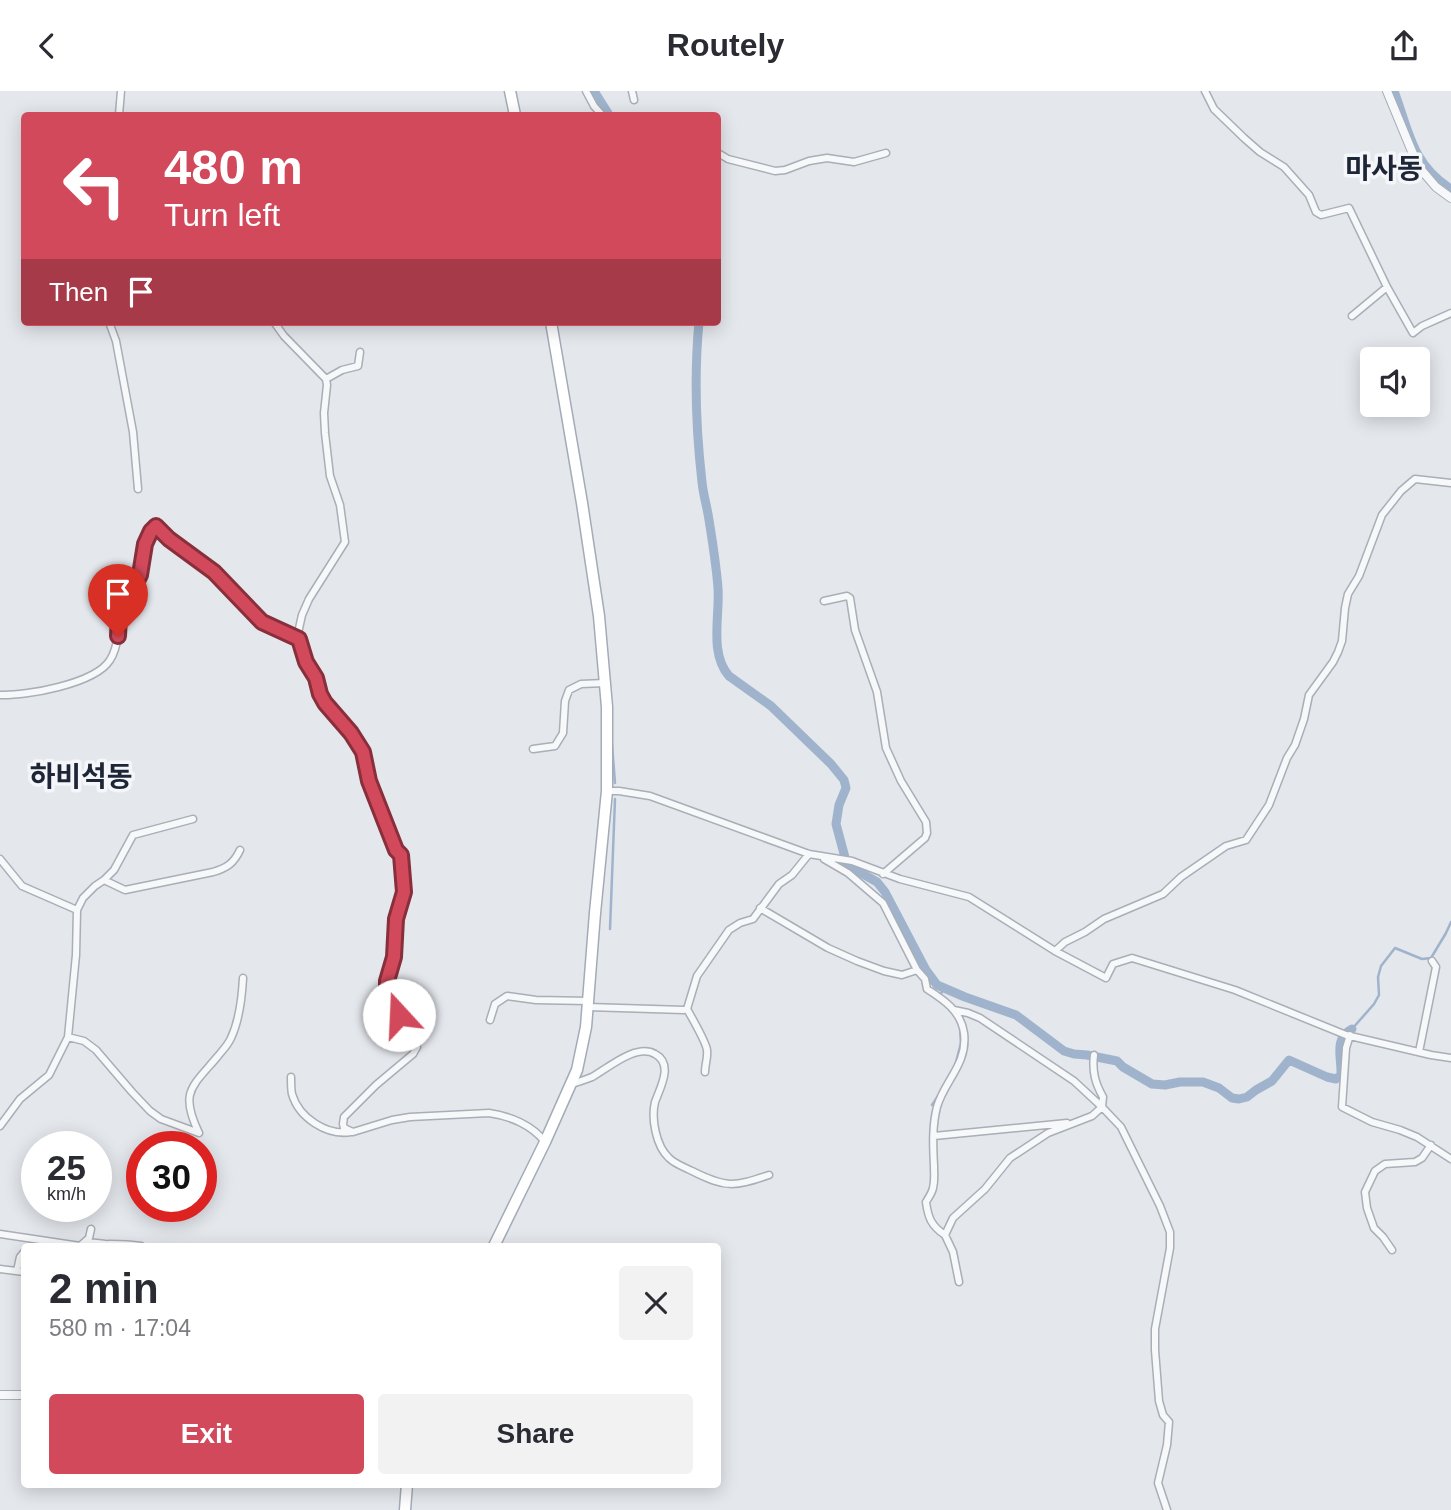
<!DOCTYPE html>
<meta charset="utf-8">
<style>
:root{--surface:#fff;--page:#f2f2f3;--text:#2b2b33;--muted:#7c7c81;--accent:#d1495b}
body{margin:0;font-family:Arial,"Noto Sans KR",sans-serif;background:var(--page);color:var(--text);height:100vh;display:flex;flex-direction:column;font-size:26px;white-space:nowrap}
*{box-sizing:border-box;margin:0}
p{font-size:23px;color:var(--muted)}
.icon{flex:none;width:38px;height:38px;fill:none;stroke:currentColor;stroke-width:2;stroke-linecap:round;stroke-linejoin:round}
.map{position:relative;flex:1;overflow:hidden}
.side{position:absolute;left:21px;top:1152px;width:700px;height:245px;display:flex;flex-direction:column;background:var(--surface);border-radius:7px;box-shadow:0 4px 18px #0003}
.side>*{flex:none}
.hud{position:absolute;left:21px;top:21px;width:700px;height:214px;border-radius:7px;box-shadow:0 4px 18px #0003;background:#d1495b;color:#fff;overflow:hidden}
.buttons{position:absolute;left:1360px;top:256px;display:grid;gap:14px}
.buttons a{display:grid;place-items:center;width:70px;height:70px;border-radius:7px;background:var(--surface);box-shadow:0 4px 18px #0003;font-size:35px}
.speed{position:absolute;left:21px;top:1040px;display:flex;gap:14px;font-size:35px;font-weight:700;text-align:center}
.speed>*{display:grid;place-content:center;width:91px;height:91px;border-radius:50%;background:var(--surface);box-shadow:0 4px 18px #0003;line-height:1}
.speed small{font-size:18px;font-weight:400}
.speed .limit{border:10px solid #d22;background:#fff;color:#111}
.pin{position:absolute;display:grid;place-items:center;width:60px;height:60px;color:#fff;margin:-72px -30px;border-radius:50% 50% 50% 0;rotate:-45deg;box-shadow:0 0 7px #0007}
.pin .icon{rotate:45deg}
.me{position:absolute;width:77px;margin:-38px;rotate:340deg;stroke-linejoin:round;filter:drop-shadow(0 0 5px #0008)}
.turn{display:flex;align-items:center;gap:24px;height:147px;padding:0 28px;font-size:32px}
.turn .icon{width:91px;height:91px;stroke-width:2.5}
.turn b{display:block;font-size:49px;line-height:60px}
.then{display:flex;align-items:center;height:66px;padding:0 28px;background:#0003;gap:14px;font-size:26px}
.round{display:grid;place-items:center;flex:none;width:74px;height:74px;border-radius:7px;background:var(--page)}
.summary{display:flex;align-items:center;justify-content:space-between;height:119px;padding:0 28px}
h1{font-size:42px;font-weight:700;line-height:52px}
.button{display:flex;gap:14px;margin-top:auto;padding:14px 28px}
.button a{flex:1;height:80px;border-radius:7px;background:var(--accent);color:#fff;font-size:28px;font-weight:700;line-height:80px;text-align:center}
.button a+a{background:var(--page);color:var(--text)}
header{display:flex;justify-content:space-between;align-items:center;height:91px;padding:0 28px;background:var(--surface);font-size:32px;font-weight:700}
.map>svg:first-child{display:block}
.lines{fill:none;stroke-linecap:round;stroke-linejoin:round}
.stream{stroke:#9fb4cc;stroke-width:2.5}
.canal{stroke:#9fb4cc;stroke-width:9}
.minor-casing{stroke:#a9aeb7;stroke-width:9}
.tertiary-casing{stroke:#a9aeb7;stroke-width:10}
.primary-casing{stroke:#a3abb8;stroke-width:13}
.minor{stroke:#f7f8fa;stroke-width:6}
.tertiary{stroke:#f7f8fa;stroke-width:8}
.primary{stroke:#fff;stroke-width:10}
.route-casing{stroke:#882f3b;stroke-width:18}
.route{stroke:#d1495b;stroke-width:12}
.labels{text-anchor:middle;stroke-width:7;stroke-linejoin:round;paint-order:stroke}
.quarter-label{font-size:28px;font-weight:bold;fill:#1d2536;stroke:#f4f6f9}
</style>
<header><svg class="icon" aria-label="back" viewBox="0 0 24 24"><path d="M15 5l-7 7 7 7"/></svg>Routely<svg class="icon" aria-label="share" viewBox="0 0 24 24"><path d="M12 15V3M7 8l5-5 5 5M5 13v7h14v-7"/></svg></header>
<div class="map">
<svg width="1451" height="1419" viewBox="0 0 1451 1419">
<rect width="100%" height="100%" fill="#e4e7ec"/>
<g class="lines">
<path class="stream" d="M 612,654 L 615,692
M 610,838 L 615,708
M 940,906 L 943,897
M 1352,938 L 1374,913 L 1379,904 L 1378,886 L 1381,875 L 1395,857 L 1422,868 L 1431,867 L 1446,842 L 1451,831
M 955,975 L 961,952 L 960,937
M 932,1014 L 938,1005"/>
<path class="canal" d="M 594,0 L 609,24
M 1394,0 C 1409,40 1412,74 1451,98
M 699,231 C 694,284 696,339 702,391 C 703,402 706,412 708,423 C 712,447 716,472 718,497 C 720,525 709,562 729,585 L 771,615 L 831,673 L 844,689 L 846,697 L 839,714 L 836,733 L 847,774 L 877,791 L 885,801 L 926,879 L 937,894 L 965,906 L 1016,924 L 1064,960 L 1074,963 L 1087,964 L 1117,970 L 1123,976 L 1152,993 L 1165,994 L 1180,991 L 1203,991 L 1219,997 L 1232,1007 L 1239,1008 L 1247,1006 L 1256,999 L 1272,990 L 1289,969 L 1327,986 L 1336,988 L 1341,984 C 1342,967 1333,948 1352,938"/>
<g class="minor-casing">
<path id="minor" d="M 586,0 L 594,15 L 602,24
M 632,0 L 634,9
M 1205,0 L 1214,18 L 1244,47 L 1260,61 L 1284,76 L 1309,104 L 1316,121 L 1321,124 L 1349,117 L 1387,196 L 1413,242 L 1422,235 L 1451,222
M 119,24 L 121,0
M 718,62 L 728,68 L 775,80 L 785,79 L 809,70 L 827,67 L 854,71 L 886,62
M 1352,225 L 1387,196
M 109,231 L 116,250 L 133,341 L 138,398
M 274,231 L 284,245 L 326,288 L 327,294 L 324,322 L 325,342 L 330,385 L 340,414 L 345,451 L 309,508 L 302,524 L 298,542 L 299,548 L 306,571 L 316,587 L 320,603 L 325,612 L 351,642 L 363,661 L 369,690 L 396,759 C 405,767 406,789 404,801 C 403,811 397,821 395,832 C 394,843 397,854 394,865 C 392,876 385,885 387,897 C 389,911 409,943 417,956 L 413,963 L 376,994 L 344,1026 L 343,1033 L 344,1037 L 353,1041 L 392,1029 L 410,1026 L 489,1022 C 510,1025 532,1034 545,1051
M 326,288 L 342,279 L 358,275 L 360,261
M 824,510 L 847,505 L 850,507 L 855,539 L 877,601 L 886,657 L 901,690 L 926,731 L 927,742 L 925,747 L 883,783
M 0,604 C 26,605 95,593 110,569 C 114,563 117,551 118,544 C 119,537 117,530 120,523 C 124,509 134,498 140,485 C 146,468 141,448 156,435 L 169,448 L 214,481 L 262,531 L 299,548
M 533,658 L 555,655 L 563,642 L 565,610 L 569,599 L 581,593 L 605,592
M 607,700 L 619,700 L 650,705 L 809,763 L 852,770 L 900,788 L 969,806 L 1055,860 L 1106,887 L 1113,873 L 1132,867 L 1235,899 L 1346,944 L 1431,964 L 1451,967
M 0,768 L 22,795 L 77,819
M 824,768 L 848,782 L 883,812 L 917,879 L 925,888 L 927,898 C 944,909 961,920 964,942 C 968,973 944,990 937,1016 C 932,1035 933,1056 934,1075 C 934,1083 935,1089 933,1097 C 932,1102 929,1106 926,1111 C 928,1126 931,1135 945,1144
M 104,789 L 125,799 L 213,781 C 227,777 234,772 240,759
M 760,817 L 828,857 L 857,870 L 884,880 L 902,884 L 917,879
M 1055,860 L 1065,851 L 1085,841 L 1104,828 L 1163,803 L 1181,786 L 1226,755 L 1246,749 L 1269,714 L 1287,667 L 1295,654 L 1304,628 L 1309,604 L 1333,571 L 1338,561 L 1342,550 L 1345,517 L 1348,503 L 1359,485 L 1382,424 L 1401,400 L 1415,388 L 1451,392
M 588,916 L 684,919 L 687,918
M 954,919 L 968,922 L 980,927 L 1074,990 L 1102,1016 L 1121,1036 L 1160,1115 L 1170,1141 L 1170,1157 L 1155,1238 L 1155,1259 L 1159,1310 L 1163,1324 L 1169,1331 L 1167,1354 L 1158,1392 L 1167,1419
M 490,929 L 495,913 L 507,905 L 536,909 L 588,910
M 1350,944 L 1346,957 L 1342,1016 L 1372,1031 L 1400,1039 L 1417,1046 L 1451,1068
M 68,946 L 84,950 L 96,959 L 132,1001 L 150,1020 L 161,1028 L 199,1042
M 1419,961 L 1436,876 L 1432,870
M 705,981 C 705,973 708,967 707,959 C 706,951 692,927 687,918 L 697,885 L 729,839 L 740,832 L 753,828 L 779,793 L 792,784 L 809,763
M 291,986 C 291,992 291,998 292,1003 C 299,1027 327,1045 351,1041
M 571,993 C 578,991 585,989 592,986 C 607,978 636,952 655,963 C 674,973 660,997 655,1011 C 651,1028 656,1055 669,1067 C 675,1073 684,1076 692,1080 C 726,1097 733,1096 769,1084
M 0,1035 L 20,1008 L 49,984 L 68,946 L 76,864 L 77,819 L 83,807 L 95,795 L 104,789 L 114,779 L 133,744 L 193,728
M 199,1042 C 179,1001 192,996 218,965 C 222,960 228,954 231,947 C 239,930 242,906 243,887
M 934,1045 L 1067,1032
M 0,1143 L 80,1155 L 89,1147 L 91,1138
M 85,1152 C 94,1150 101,1154 110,1153 C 123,1153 129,1153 141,1155
M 1392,1159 L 1383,1146 L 1374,1137 L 1367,1117 L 1365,1101 L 1375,1080 L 1385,1073 L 1415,1071 L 1422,1067 L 1431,1054
M 0,1178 L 24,1181
M 17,1180 L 20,1166 L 24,1161
M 959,1191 L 953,1161 L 945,1144 L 953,1127 L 985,1098 L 1010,1067 L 1048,1042 L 1092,1025 L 1102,1016 L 1103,1006 C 1095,992 1092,980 1094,964"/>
</g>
<g class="tertiary-casing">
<path id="tertiary" d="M 1387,0 L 1418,75 L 1436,96 L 1451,107
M 0,1304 L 24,1304"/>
</g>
<g class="primary-casing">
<path id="primary" d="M 510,0 L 515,24
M 494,1155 L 545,1051 L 577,979 L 586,936 L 595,822 L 607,700 L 607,616 L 599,525 L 582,412 L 551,231
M 405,1419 L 407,1393"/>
</g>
<use href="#minor" class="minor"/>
<use href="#tertiary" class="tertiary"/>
<use href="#primary" class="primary"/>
</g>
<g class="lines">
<g class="route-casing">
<path id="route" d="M 118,545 L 119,525 L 140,484 L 145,453 L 151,440 L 156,435 L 169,448 L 214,481 L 262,531 L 299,548 L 306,571 L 316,587 L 320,603 L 325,612 L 351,642 L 363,661 L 369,690 L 396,759 L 401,764 L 404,801 L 396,828 L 394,866 L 387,890 L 387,898 L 399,924"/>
</g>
<use href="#route" class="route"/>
</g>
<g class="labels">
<g class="quarter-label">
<text x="1384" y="87">마사동</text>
<text x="81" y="695">하비석동</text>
</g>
</g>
</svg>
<div class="buttons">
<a><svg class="icon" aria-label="sound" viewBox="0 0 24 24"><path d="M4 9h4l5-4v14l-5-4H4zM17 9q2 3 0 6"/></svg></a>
</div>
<div class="speed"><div>25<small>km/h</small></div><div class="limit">30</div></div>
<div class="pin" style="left:118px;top:545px;background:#d93025"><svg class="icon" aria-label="arrive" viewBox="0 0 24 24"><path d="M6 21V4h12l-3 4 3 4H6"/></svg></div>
<svg class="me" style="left:399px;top:924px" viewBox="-20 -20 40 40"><circle r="19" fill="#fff"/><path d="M0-13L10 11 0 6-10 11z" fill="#d1495b"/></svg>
<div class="hud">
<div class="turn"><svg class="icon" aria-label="left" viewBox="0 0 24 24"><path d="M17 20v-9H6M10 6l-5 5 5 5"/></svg><div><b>480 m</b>Turn left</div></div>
<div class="then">Then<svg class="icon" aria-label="arrive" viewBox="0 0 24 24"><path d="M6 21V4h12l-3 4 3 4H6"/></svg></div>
</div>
<section class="side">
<div class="summary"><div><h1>2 min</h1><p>580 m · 17:04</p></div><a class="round"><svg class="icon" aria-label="close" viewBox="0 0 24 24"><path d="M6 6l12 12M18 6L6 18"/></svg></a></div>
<div class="button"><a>Exit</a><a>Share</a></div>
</section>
</div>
